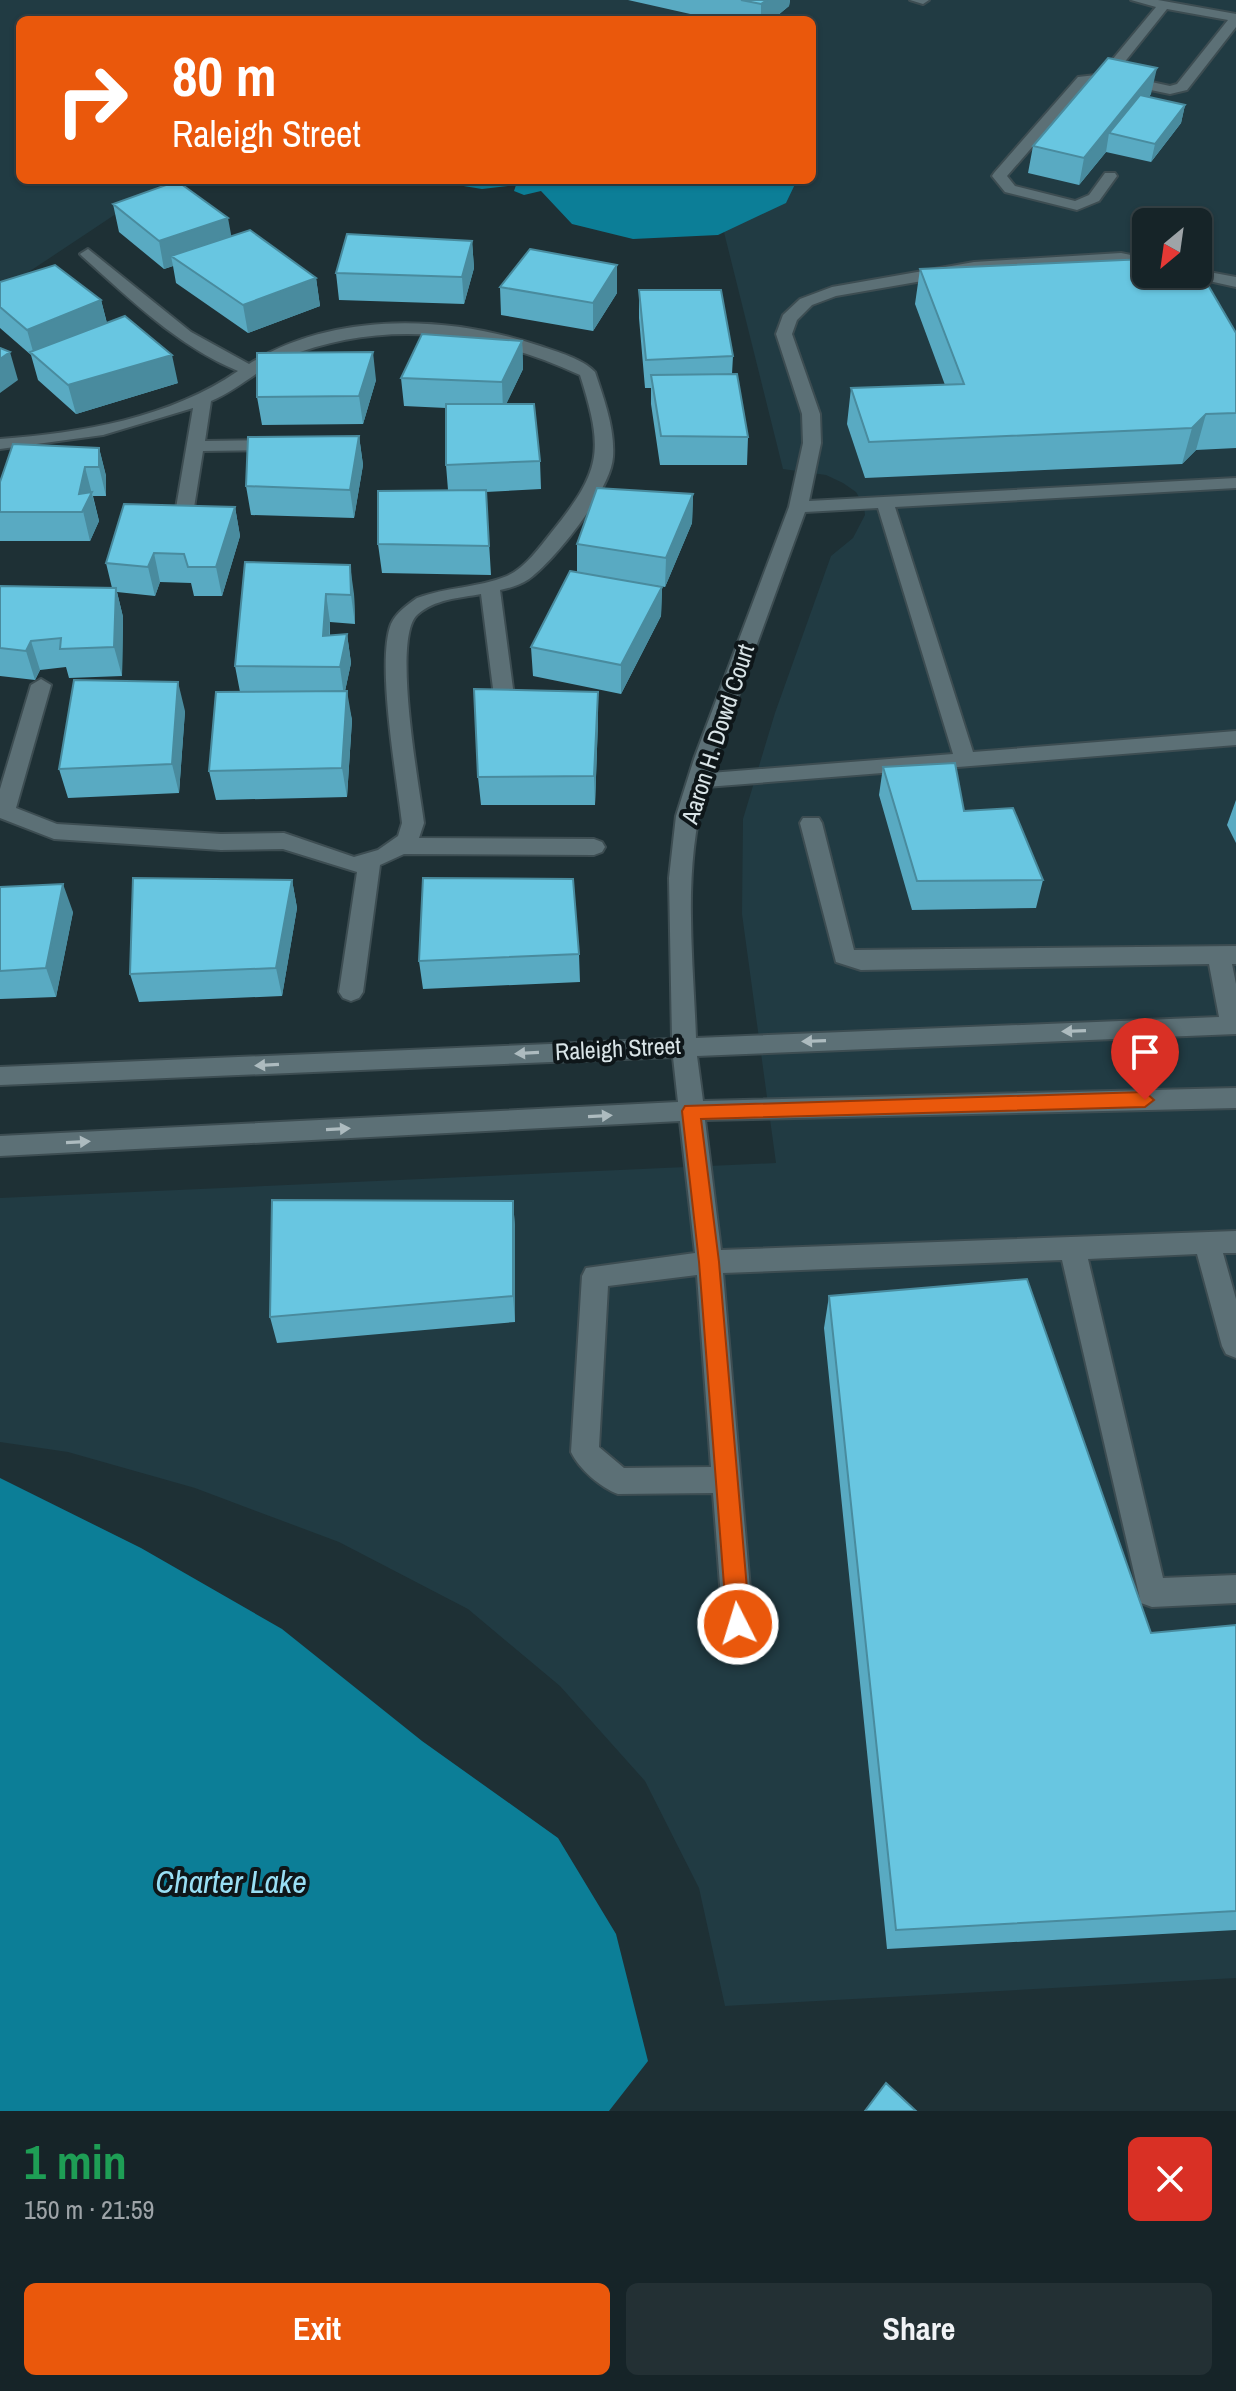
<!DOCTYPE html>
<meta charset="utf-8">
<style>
:root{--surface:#162428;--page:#233034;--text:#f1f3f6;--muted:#9ea4a8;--line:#354145;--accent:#ea580c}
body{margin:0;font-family:"Archivo Narrow",sans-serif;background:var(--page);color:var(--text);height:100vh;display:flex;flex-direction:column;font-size:30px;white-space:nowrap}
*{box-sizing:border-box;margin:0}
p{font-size:26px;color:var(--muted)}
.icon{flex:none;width:44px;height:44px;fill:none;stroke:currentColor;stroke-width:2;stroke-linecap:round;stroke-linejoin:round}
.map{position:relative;height:2111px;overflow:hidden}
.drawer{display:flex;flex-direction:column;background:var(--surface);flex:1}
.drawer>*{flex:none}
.banner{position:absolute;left:16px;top:16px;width:800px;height:168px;border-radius:12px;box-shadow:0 2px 6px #0004,0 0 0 2px var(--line);background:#ea580c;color:#fff;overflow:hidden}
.needle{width:52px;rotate:209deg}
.tools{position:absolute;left:1132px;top:208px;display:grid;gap:16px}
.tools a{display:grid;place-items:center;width:80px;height:80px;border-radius:12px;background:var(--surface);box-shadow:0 2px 6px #0004,0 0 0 2px var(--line);font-size:40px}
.pin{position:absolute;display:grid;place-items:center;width:68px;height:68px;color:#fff;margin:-82px -34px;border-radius:50% 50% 50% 0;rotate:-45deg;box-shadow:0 0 8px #0007}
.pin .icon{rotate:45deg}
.me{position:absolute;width:88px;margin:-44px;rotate:355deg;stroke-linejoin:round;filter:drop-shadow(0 0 6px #0008)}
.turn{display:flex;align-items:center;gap:28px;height:168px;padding:0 24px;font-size:36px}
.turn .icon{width:104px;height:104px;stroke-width:2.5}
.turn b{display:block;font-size:56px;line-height:68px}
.round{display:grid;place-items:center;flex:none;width:84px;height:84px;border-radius:12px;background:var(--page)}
.overview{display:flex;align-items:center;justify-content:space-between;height:136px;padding:0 24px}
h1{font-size:48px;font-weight:700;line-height:60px;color:#1e9e55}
.cta{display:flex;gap:16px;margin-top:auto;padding:16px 24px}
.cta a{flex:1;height:92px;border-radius:12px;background:var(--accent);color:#fff;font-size:32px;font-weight:700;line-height:92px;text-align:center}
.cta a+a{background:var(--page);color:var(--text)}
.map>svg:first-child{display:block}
.built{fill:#213b43;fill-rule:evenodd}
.water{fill:#0c7e97}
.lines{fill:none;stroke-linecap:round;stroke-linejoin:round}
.minor-casing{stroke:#3d4d52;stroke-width:4}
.minor{fill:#5c7076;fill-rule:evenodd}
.wall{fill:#59aac2}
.shaded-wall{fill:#498b9e}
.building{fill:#68c6e1;stroke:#498b9e;stroke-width:2}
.oneway{fill:#adbbbf}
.route{fill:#ea580c;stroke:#983908;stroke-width:2}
.labels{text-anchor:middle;stroke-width:8;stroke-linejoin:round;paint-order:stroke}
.street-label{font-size:24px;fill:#d9e4e7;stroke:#0e1619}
.near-water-label{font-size:32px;font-style:italic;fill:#99dff4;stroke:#0e1619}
</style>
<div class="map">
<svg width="1236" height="2111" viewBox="0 0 1236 2111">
<rect width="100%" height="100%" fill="#1e3035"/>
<path class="built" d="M 0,0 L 1236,0 L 1236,1978 L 725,2006 L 699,1888 L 645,1781 L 560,1686 L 468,1609 L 339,1542 L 195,1488 L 68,1452 L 0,1442 L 0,1198 L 776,1163 L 742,914 L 743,819 L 775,713 L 831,556 L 853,538 L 865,515 L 864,506 L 856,492 L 843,483 L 826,475 L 783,469 L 711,180 L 812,180 L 812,20 L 20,20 L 20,180 L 167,180 L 0,291 ZM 1146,222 L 1198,222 L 1198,274 L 1146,274 Z"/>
<path class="water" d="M 345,180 L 797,180 L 786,203 L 718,235 L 633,239 L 572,224 L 541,191 L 524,195 L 514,191 L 516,185 L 482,189 L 439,182 Z
M 0,1478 L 141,1548 L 282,1629 L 422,1741 L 558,1838 L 616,1934 L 648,2061 L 609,2111 L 0,2111 Z"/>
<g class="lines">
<g class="minor-casing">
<path id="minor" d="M 910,0 L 929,0 L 923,4 Z
M 1131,0 L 1158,0 L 1236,14 L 1236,27 L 1187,90 L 1170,94 L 1112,82 L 1087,84 L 1007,176 L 1015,186 L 1075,201 L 1089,195 L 1105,173 L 1115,173 L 1117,176 L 1099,201 L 1077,210 L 1005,192 L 992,176 L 994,173 L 1078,77 L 1105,74 L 1107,66 L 1156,7 ZM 1167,9 L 1228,20 L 1177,84 L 1170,86 L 1119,75 L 1119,69 Z
M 88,249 L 191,332 L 249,364 C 334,311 448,315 540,346 C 558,352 583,359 595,372 C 604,399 615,429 613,457 C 611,490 555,560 529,579 C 520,585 510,588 500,590 L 515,704 L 512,709 L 505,711 L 495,704 L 481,594 C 460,598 434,599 417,615 C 392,639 419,785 424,823 L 419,838 L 594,839 L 602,842 L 605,847 L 602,852 L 594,855 L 404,854 L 380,865 L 363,992 L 359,998 L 351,1001 L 343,998 L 339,992 L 357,872 L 283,849 L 221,850 L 54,839 L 0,818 L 0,789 L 31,685 L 41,679 L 51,685 L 16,808 L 57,824 L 221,834 L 284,833 L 354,857 L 378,850 L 398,836 L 402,823 C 397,778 376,663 391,624 C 396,613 407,605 417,598 C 446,587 478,588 507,576 C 525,568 539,548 551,533 C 602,470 604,451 580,375 C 485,331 383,318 284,358 C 258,369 238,390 211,401 L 205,441 L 281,440 L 290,445 L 281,450 L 203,451 L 193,514 L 184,519 L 178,518 L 175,514 L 193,408 L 103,435 L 0,449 L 0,439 C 81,433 170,418 238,371 C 178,346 131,300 83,257 L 80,254 Z
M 1121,253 L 1146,258 L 1146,268 L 1121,263 L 974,272 L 836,296 L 812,305 L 797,320 L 792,334 L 820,414 L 821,443 L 809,501 L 1236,478 L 1236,488 L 895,507 L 973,752 L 1236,731 L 1236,745 L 706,787 C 682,868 693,955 696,1038 L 1219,1017 L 1209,964 L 861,970 L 836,962 L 800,823 L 803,818 L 819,818 L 822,823 L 854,950 L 1236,946 L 1236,964 L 1232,964 L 1236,984 L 1236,1034 L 697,1056 L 703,1101 L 1236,1088 L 1236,1108 L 705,1120 L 721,1250 L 1236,1231 L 1236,1253 L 1223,1253 L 1236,1299 L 1236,1358 L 1226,1354 L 1222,1346 L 1197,1254 L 1088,1259 L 1163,1578 L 1236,1575 L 1236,1603 L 1152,1607 L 1141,1603 L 1062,1260 L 723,1273 L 753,1624 L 749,1634 L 738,1639 L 727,1634 L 723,1624 L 713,1493 L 618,1494 C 601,1488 579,1469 571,1452 L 582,1276 L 586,1268 L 695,1253 L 680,1121 L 0,1156 L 0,1136 L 678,1102 L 673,1057 L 0,1085 L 0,1067 L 672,1039 L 669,878 L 676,816 L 694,759 L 789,507 L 803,443 L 802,414 L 776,334 L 783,315 L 800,299 L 832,287 L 974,262 ZM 878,508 L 953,754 L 710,773 L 805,512 ZM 697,1275 L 711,1467 L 624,1468 L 599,1447 L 608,1286 Z
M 1198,270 L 1236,277 L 1236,287 L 1191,277 L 1189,274 L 1198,274 Z"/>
</g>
<use href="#minor" class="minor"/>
</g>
<path class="wall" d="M 628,0 L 790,0 L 789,6 L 772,20 L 717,20 Z
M 1151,94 L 1149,97 L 1185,105 L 1181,123 L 1151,162 L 1106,152 L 1079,185 L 1028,173 L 1033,146 Z
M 113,204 L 231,236 L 316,278 L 320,306 L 248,333 L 176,283 L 173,266 L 164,269 L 119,232 Z
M 472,241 L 474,268 L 464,304 L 339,300 L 336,273 Z
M 920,269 L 1236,333 L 1236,448 L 1196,450 L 1182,464 L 865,478 L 847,424 L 851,388 L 945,385 L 915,304 Z
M 0,282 L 101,300 L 107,323 L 178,383 L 76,414 L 38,380 L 31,355 L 0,328 Z
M 500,287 L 617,293 L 593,331 L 501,315 Z
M 639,290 L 733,356 L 732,374 L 748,437 L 747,465 L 660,465 L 651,404 L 651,388 L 645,388 L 639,318 Z
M 522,341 L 523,369 L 506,404 L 540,461 L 541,489 L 486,492 L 491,575 L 382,573 L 378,544 L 448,490 L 446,465 L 446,408 L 404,406 L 401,378 Z
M 376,380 L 363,424 L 262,425 L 257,397 Z
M 359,436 L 363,465 L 354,518 L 251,515 L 246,486 Z
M 99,448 L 106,476 L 106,496 L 93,496 L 99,521 L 90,541 L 0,541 L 0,482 Z
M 693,494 L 692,523 L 665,587 L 627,581 L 662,587 L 661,616 L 621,694 L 533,676 L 531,647 L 577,572 L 577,544 Z
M 235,507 L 240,536 L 222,596 L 194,596 L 191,583 L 160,582 L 155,596 L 117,592 L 123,617 L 122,676 L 69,678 L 66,667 L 40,670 L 35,680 L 0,676 L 0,586 L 112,588 L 106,563 Z
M 245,562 L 354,594 L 355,624 L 330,622 L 330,636 L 347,634 L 351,663 L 345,691 L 352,720 L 347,797 L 216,800 L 209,771 L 240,692 L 235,666 Z
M 185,711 L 179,793 L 68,798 L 59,769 Z
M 598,721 L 595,805 L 481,805 L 478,777 Z
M 883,767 L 964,811 L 1043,880 L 1036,908 L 912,910 L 879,795 Z
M 1236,800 L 1236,843 L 1227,825 Z
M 292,880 L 297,908 L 282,996 L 139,1002 L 130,974 Z
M 0,887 L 73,912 L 56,997 L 0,999 Z
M 579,954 L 580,982 L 423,989 L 419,961 Z
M 513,1201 L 515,1228 L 515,1322 L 277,1343 L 270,1317 Z
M 829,1296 L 1151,1633 L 1236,1625 L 1236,1930 L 887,1949 L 824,1328 Z"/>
<path class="shaded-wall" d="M 767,0 L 790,0 L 789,6 L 772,20 L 761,20 L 761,4 Z
M 1157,68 L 1151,94 L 1119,135 L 1109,133 L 1106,152 L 1079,185 L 1084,158 Z
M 1185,105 L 1181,123 L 1151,162 L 1155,144 Z
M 228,218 L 233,245 L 171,256 L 173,266 L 164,269 L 159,241 Z
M 472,241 L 474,268 L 464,304 L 462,277 Z
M 617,265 L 617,293 L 593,331 L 593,303 Z
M 316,278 L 320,306 L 248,333 L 243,305 Z
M 101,300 L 108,328 L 34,355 L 27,330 Z
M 522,341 L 523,369 L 503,411 L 502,382 Z
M 10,352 L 18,380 L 0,393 L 0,359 Z
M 373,352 L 376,380 L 363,424 L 359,396 Z
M 172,355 L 178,383 L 76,414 L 68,385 Z
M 1206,414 L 1196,450 L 1182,464 L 1192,428 Z
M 359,436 L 363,465 L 354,518 L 350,490 Z
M 99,448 L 106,476 L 106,496 L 99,467 Z
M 85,467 L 99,521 L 90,541 L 79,494 Z
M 693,494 L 692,523 L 665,587 L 666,558 Z
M 235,507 L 240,536 L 222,596 L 216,567 Z
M 154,553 L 160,582 L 155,596 L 148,567 Z
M 350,565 L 354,594 L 355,624 L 351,595 Z
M 662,587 L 661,616 L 621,694 L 621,665 Z
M 116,588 L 123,617 L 122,676 L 114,647 Z
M 326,594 L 330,622 L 328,665 L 323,636 Z
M 347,634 L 351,663 L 344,696 L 340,667 Z
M 31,641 L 40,670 L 35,680 L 26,651 Z
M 178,682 L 185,711 L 179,793 L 172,764 Z
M 347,691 L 352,720 L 347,797 L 342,768 Z
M 598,692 L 598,721 L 595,805 L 594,776 Z
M 292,880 L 297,908 L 282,996 L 276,968 Z
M 63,884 L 73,912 L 56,997 L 46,968 Z
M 513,1201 L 515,1228 L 515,1322 L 513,1296 Z"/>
<path class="building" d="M 741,0 L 767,0 L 761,4 Z
M 1108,58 L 1157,68 L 1084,158 L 1033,146 Z
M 1140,95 L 1185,105 L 1155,144 L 1109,133 Z
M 177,181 L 228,218 L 159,241 L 113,204 Z
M 250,230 L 316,278 L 243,305 L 171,256 Z
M 347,234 L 472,241 L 462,277 L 336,273 Z
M 530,249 L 617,265 L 593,303 L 500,287 Z
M 1146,259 L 1146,274 L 1198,274 L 1198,268 L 1236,333 L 1236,413 L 1206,414 L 1192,428 L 869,442 L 851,388 L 964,384 L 920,269 Z
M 55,265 L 101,300 L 27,330 L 0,307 L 0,282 Z
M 639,290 L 721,290 L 733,356 L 646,360 Z
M 125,316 L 172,355 L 68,385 L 30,352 Z
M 422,334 L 522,341 L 502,382 L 401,378 Z
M 0,348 L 10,352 L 0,359 Z
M 373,352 L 359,396 L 257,397 L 257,353 Z
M 737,374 L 748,437 L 661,436 L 651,375 Z
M 446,404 L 534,404 L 540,461 L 446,465 Z
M 359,436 L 350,490 L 246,486 L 248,437 Z
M 13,444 L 99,448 L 99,467 L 85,467 L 79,494 L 92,492 L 82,512 L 0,512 L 0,482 Z
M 597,488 L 693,494 L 666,558 L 577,544 Z
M 486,490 L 489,546 L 378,544 L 378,491 Z
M 124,504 L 235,507 L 216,567 L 188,567 L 184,554 L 154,553 L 148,567 L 106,563 Z
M 245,562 L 350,565 L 351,595 L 326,594 L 323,636 L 347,634 L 340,667 L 235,666 Z
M 570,571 L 662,587 L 621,665 L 531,647 Z
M 0,586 L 116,588 L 114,647 L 60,649 L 61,638 L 31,641 L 26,651 L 0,648 Z
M 74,680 L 178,682 L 172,764 L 59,769 Z
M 474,689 L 598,692 L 594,776 L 478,777 Z
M 347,691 L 342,768 L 209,771 L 216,692 Z
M 955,763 L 964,811 L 1013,808 L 1043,880 L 917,881 L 883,767 Z
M 133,878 L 292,880 L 276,968 L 130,974 Z
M 423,878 L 573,879 L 579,954 L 419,961 Z
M 63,884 L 46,968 L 0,971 L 0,887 Z
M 272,1200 L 513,1201 L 513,1296 L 270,1317 Z
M 1027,1279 L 1151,1633 L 1236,1625 L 1236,1911 L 896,1930 L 829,1296 Z
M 886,2083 L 916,2111 L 865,2111 Z"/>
<defs><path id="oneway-solid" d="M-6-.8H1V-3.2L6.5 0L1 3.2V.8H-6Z" transform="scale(2)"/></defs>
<g class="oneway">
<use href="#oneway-solid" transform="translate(1074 1031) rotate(178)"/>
<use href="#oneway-solid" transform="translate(814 1041) rotate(178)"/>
<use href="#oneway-solid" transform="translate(527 1053) rotate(177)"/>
<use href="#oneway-solid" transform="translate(267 1065) rotate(177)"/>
<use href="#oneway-solid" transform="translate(600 1116) rotate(-3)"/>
<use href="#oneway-solid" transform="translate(338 1129) rotate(-3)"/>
<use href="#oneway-solid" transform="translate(78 1142) rotate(-3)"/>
</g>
<path class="route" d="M 1145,1092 L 1154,1100 L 1145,1107 L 701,1119 L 719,1262 L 750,1624 L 746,1632 L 738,1635 L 730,1632 L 727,1624 L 699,1262 L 682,1111 L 685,1106 Z"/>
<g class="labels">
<g class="street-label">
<text transform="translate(718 734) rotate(-72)" y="8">Aaron H. Dowd Court</text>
<text transform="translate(618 1049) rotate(-3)" y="8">Raleigh Street</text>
</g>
<g class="near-water-label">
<text x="231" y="1893">Charter Lake</text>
</g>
</g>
</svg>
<div class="tools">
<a><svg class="needle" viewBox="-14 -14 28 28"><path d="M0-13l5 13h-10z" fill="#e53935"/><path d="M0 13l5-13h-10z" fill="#9ea4a8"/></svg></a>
</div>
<div class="pin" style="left:1145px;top:1100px;background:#d93025"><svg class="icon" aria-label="arrive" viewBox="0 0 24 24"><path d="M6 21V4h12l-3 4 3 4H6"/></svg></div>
<svg class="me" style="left:738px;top:1624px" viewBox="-20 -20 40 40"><circle r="17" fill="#ea580c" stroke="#fff" stroke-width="3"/><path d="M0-11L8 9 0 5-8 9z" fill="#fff"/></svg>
<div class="banner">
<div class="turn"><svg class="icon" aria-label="right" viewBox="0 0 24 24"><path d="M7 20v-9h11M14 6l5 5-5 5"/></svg><div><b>80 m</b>Raleigh Street</div></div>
</div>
</div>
<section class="drawer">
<div class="overview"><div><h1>1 min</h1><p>150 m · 21:59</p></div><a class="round" style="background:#d93025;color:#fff"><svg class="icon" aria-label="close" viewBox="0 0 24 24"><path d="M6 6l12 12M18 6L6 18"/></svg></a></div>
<div class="cta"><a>Exit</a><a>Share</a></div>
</section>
